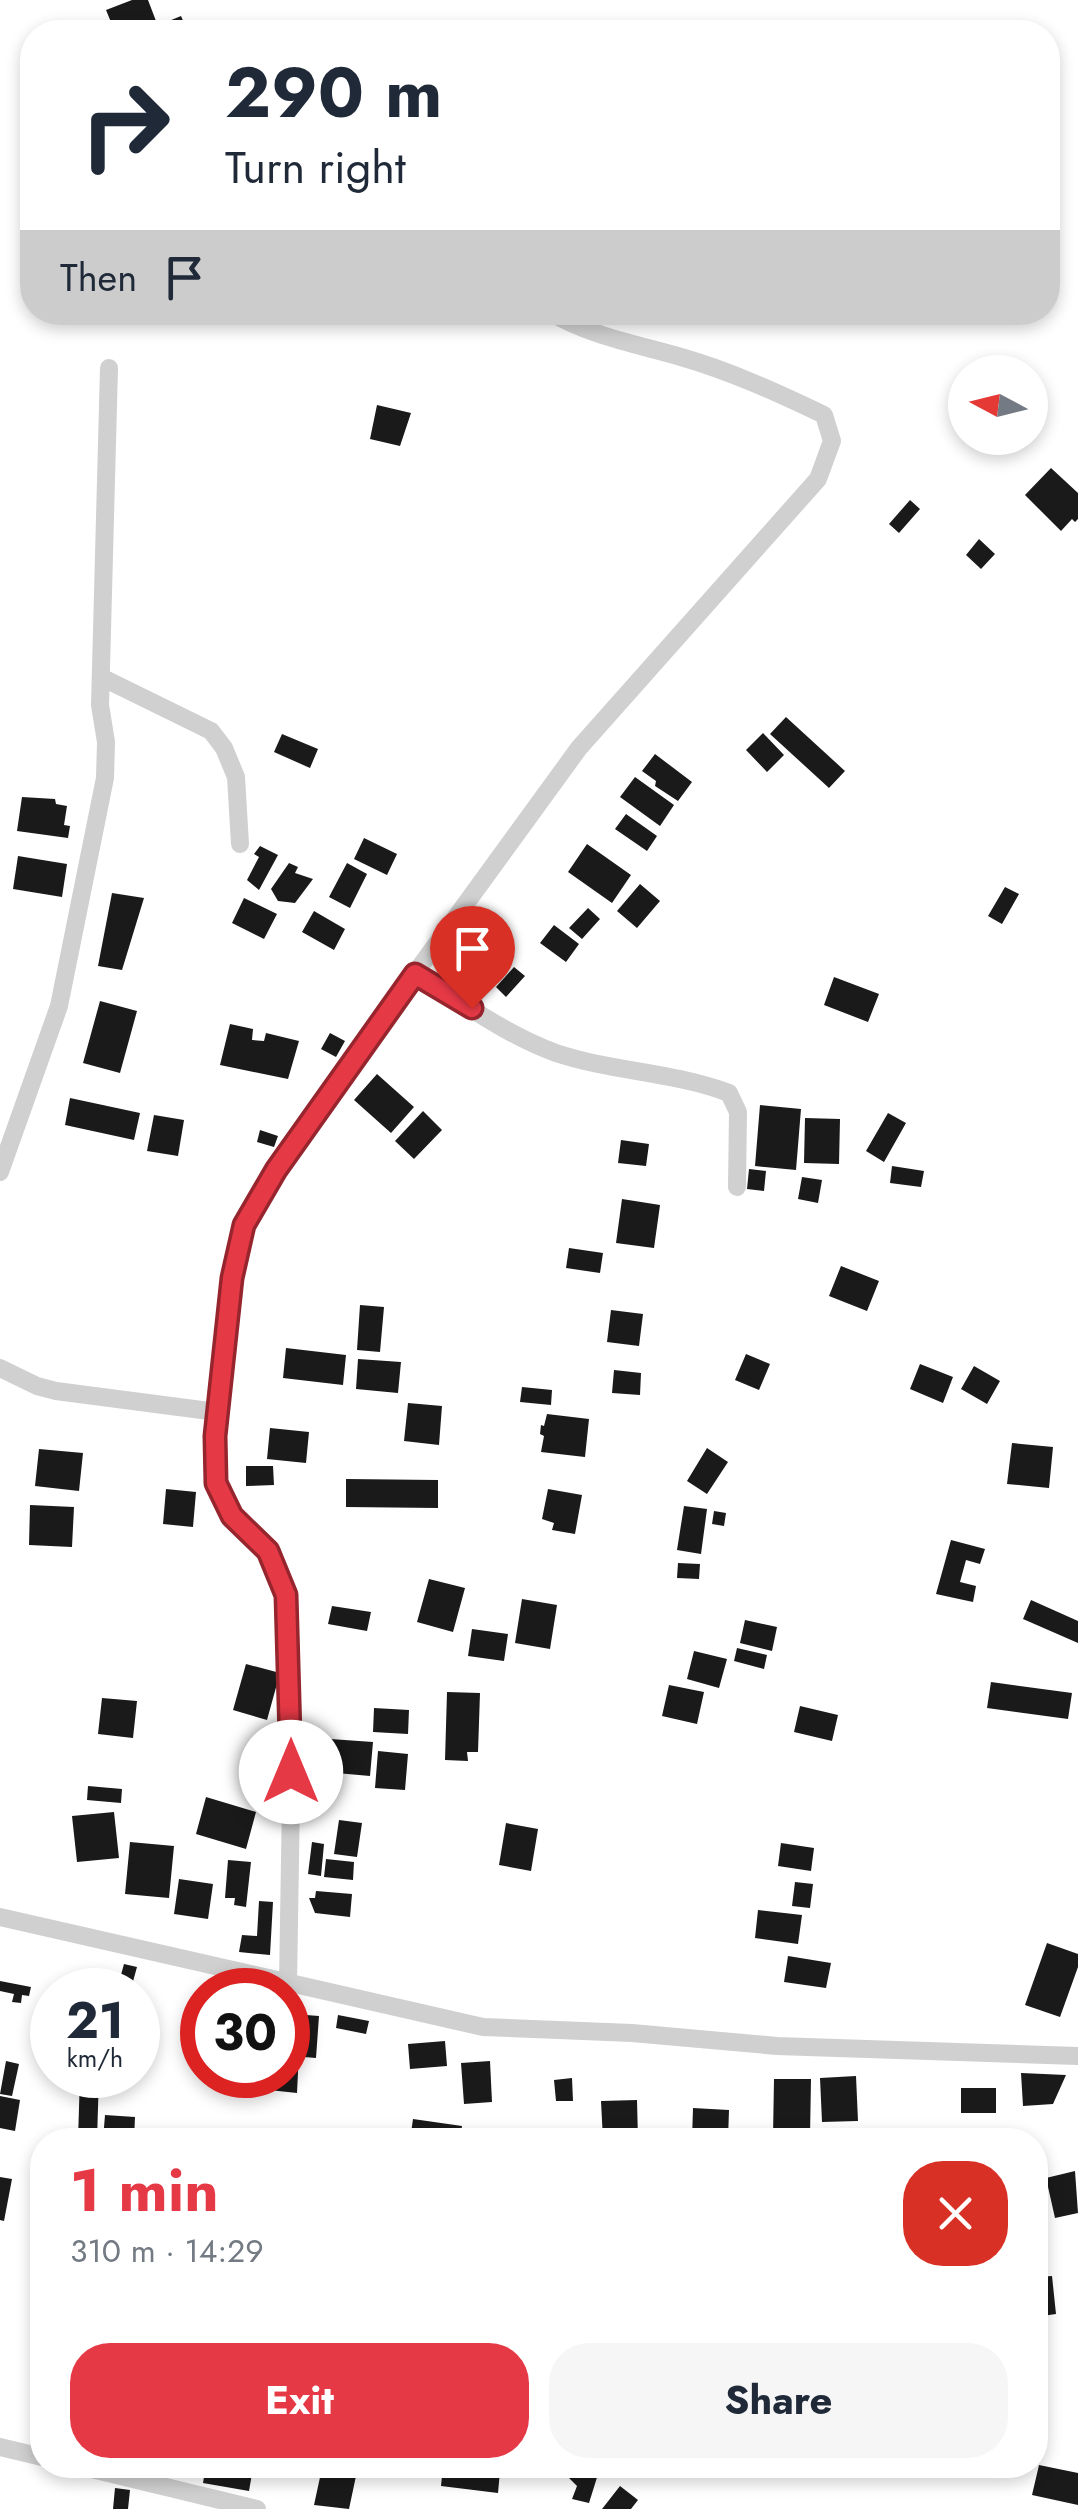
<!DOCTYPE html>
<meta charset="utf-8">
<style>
:root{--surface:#fff;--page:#f6f6f7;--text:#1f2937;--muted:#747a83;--accent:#e63946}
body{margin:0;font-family:Jost,sans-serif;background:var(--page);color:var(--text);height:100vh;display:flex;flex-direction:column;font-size:38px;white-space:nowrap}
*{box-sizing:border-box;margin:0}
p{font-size:32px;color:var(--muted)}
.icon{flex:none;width:55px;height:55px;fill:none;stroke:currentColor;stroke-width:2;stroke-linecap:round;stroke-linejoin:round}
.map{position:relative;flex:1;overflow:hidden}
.sheet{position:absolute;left:30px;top:2128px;width:1018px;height:350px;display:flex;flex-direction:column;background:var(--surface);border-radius:40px;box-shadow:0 5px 15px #0003}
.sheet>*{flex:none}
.top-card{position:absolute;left:20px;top:20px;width:1040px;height:305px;border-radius:40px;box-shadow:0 5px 15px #0003;background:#fff;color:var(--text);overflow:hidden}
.needle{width:65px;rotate:277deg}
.controls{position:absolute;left:948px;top:355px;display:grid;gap:20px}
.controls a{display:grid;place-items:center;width:100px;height:100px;border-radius:50%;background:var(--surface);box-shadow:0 5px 15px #0003;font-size:50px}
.speed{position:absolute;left:30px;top:1968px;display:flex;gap:20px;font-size:50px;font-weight:700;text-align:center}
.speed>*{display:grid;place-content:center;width:130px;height:130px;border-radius:50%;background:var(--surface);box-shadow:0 5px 15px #0003;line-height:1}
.speed small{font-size:25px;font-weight:400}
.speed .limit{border:15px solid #d22;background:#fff;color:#111}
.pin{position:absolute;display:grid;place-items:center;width:85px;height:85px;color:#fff;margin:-102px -42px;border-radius:50% 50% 50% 0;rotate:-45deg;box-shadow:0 0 10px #0007}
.pin .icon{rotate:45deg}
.me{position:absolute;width:110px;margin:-55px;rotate:0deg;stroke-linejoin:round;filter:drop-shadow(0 0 8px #0008)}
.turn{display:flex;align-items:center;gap:35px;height:210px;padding:0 40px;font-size:45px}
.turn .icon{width:130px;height:130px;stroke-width:2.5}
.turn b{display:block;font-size:70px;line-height:85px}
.then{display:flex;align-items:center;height:95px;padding:0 40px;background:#0003;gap:20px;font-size:38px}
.round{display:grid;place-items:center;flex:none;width:105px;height:105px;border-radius:40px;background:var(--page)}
.headline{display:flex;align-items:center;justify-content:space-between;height:170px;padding:0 40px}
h1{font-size:60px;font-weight:700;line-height:75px;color:var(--accent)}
.cta{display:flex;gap:20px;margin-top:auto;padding:20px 40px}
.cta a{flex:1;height:115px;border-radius:40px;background:var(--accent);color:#fff;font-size:40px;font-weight:700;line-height:115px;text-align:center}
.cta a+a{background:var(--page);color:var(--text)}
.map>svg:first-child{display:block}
.building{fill:#1a1a1a}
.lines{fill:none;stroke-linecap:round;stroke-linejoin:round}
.minor{stroke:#d0d0d0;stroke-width:18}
.route-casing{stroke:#96252e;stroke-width:25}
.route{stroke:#e63946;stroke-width:18}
</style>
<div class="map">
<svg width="1078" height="2509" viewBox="0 0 1078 2509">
<rect width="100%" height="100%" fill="#fff"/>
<path class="building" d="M 132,0 L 148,0 L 156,21 L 128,32 L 115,32 L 106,10 Z
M 181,16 L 188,32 L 142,32 Z
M 21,79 L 32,79 L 32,132 L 22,133 Z
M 377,405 L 411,413 L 400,446 L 370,439 Z
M 1051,468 L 1078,493 L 1078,519 L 1075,522 L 1072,519 L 1061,531 L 1025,495 Z
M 910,500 L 920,509 L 899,533 L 889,524 Z
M 979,539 L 995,554 L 981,569 L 966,555 Z
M 786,717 L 845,771 L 829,788 L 770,734 Z
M 763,733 L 784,755 L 767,772 L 746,750 Z
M 282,734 L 318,749 L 310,768 L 274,752 Z
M 655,754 L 692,782 L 678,801 L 655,786 L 656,781 L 642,771 Z
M 635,777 L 674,805 L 660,826 L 620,797 Z
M 22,797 L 55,799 L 56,804 L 67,806 L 64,825 L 70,826 L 68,838 L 17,831 Z
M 626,814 L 657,836 L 647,851 L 615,829 Z
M 364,838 L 397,854 L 387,875 L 354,859 Z
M 587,844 L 631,875 L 612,903 L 568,872 Z
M 260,846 L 278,855 L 259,890 L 247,880 L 259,857 L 254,854 Z
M 18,856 L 67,864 L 62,897 L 13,889 Z
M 289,863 L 298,867 L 295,873 L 313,879 L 295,903 L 278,901 L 271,889 Z
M 347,863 L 367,874 L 350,908 L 329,897 Z
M 640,884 L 660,901 L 637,928 L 617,911 Z
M 1005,887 L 1019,894 L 1002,924 L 988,916 Z
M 112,893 L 144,898 L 122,970 L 98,966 Z
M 244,898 L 277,914 L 264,939 L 232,923 Z
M 588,908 L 600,919 L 582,939 L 569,928 Z
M 314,911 L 345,929 L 334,950 L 302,932 Z
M 554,925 L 579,944 L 566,962 L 540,943 Z
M 514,967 L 525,976 L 506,997 L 496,987 Z
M 834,977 L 879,994 L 868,1022 L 824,1005 Z
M 100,1001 L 137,1011 L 120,1073 L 83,1063 Z
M 230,1024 L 253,1029 L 252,1040 L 264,1041 L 266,1033 L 299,1041 L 288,1079 L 220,1065 Z
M 330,1033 L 345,1041 L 336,1057 L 321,1049 Z
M 377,1074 L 414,1107 L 391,1133 L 354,1100 Z
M 70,1098 L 140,1113 L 134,1140 L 65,1125 Z
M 760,1105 L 801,1109 L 796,1170 L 755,1166 Z
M 423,1111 L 442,1130 L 414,1159 L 395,1141 Z
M 888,1113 L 906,1123 L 884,1162 L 866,1151 Z
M 154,1115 L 184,1120 L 178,1156 L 147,1151 Z
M 805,1118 L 840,1119 L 839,1164 L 804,1163 Z
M 260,1130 L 278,1136 L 274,1147 L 257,1142 Z
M 621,1140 L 649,1144 L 646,1166 L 618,1163 Z
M 892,1166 L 924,1171 L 921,1187 L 890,1183 Z
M 749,1169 L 766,1171 L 764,1191 L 747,1189 Z
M 802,1177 L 822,1180 L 818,1203 L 798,1199 Z
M 622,1199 L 660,1205 L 654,1248 L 616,1243 Z
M 569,1248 L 603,1253 L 600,1273 L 566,1268 Z
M 841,1266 L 879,1281 L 867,1311 L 829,1296 Z
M 360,1305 L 384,1307 L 380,1352 L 357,1350 Z
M 611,1310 L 643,1314 L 639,1346 L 607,1342 Z
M 286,1348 L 346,1355 L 343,1385 L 283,1378 Z
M 746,1354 L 770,1364 L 759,1390 L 735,1380 Z
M 358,1359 L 401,1362 L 398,1393 L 356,1389 Z
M 920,1364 L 953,1377 L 943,1403 L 910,1389 Z
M 974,1366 L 1000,1381 L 987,1404 L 961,1389 Z
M 614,1370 L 641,1373 L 640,1395 L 612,1393 Z
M 522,1387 L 552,1390 L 551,1405 L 520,1402 Z
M 408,1403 L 442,1406 L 439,1445 L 404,1441 Z
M 547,1414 L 589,1419 L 585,1457 L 541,1452 L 544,1436 L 540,1434 L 541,1425 L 544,1426 Z
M 270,1428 L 309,1432 L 306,1463 L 267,1459 Z
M 1012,1443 L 1053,1447 L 1049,1488 L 1007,1484 Z
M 707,1448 L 728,1462 L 707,1494 L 687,1481 Z
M 39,1449 L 83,1453 L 79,1491 L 35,1486 Z
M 246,1466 L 273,1466 L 274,1485 L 246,1486 Z
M 346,1479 L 438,1480 L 438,1508 L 346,1507 Z
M 166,1489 L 196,1492 L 193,1527 L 163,1524 Z
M 548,1489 L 582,1495 L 575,1534 L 552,1530 L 554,1523 L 542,1519 Z
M 30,1505 L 74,1507 L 72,1547 L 29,1545 Z
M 684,1506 L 707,1509 L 701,1554 L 677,1550 Z
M 714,1511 L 726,1513 L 724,1526 L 712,1524 Z
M 951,1540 L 985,1549 L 980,1564 L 966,1560 L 960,1582 L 976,1586 L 973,1602 L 936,1594 Z
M 678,1563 L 700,1564 L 699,1579 L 677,1578 Z
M 429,1579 L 465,1588 L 453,1632 L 417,1622 Z
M 522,1599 L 557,1605 L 550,1649 L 515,1643 Z
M 1031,1600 L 1078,1621 L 1078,1643 L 1023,1619 Z
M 332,1606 L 371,1612 L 367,1631 L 328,1624 Z
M 745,1620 L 777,1627 L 772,1651 L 740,1643 Z
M 472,1629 L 508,1634 L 504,1661 L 468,1656 Z
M 737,1648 L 767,1655 L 764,1669 L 734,1661 Z
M 694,1651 L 727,1659 L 719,1688 L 687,1679 Z
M 246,1664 L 280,1673 L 267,1720 L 233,1710 Z
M 991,1682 L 1072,1693 L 1068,1719 L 987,1708 Z
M 669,1685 L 704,1692 L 697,1724 L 662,1716 Z
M 447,1692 L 480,1693 L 478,1752 L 467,1752 L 468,1761 L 445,1760 Z
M 102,1698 L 137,1701 L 133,1738 L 98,1734 Z
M 800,1706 L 838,1715 L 832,1741 L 794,1732 Z
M 374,1708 L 409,1710 L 408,1734 L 373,1732 Z
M 316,1738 L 373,1742 L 370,1776 L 314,1771 Z
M 378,1751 L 408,1754 L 405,1790 L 375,1788 Z
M 88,1786 L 122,1789 L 121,1803 L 87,1800 Z
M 206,1797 L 256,1812 L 246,1849 L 196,1834 Z
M 114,1812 L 119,1858 L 77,1862 L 72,1816 Z
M 339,1820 L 362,1823 L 357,1857 L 334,1854 Z
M 506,1823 L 538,1829 L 531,1871 L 499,1865 Z
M 130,1842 L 174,1846 L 169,1898 L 125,1894 Z
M 312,1842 L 324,1844 L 321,1876 L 308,1874 Z
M 781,1843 L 814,1848 L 811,1871 L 778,1866 Z
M 326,1859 L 354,1862 L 353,1880 L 324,1877 Z
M 228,1860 L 251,1862 L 246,1907 L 234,1905 L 235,1898 L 225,1898 Z
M 179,1879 L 213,1884 L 208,1919 L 174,1914 Z
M 795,1882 L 813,1884 L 810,1908 L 792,1906 Z
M 316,1891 L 352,1894 L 350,1917 L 315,1913 L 309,1898 L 315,1898 Z
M 259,1901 L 273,1902 L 270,1955 L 239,1952 L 242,1935 L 257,1936 Z
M 758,1910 L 802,1915 L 798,1944 L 755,1938 Z
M 1047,1943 L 1078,1954 L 1078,1967 L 1060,2017 L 1025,2005 Z
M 788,1956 L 831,1963 L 826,1988 L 784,1982 Z
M 124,1964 L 137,1967 L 132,1985 L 119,1982 Z
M 0,1981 L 31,1987 L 29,1996 L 22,1995 L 21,2003 L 12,2002 L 14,1994 L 0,1991 Z
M 288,2008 L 303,2010 L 302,2022 L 288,2020 Z
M 42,2009 L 52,2012 L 52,2049 L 32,2044 Z
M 306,2015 L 319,2016 L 316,2058 L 304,2057 Z
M 338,2015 L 369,2021 L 366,2034 L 336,2028 Z
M 288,2030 L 300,2031 L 297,2093 L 269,2090 L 272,2075 L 288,2075 Z
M 445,2041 L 447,2066 L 410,2069 L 408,2044 Z
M 6,2061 L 19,2064 L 12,2096 L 0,2094 Z
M 490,2061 L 492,2102 L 464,2104 L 461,2063 Z
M 1021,2073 L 1066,2075 L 1053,2104 L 1023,2106 Z
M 80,2075 L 99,2075 L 97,2140 L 78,2140 Z
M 856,2076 L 858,2121 L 822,2122 L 820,2078 Z
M 572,2078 L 573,2101 L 556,2101 L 554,2080 Z
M 774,2079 L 811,2079 L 810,2136 L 773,2136 Z
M 961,2088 L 996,2088 L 996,2113 L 961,2113 Z
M 0,2096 L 20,2100 L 15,2131 L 0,2128 Z
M 637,2100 L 638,2140 L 603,2140 L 601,2101 Z
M 693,2108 L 729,2110 L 728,2140 L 692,2140 Z
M 105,2115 L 135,2117 L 134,2140 L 103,2140 Z
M 413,2119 L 462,2126 L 460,2140 L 410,2140 Z
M 1075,2171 L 1078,2213 L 1055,2218 L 1046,2178 Z
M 0,2177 L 12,2179 L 4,2221 L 0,2220 Z
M 1052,2276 L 1056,2314 L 1035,2317 L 1035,2277 Z
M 206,2465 L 253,2468 L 249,2491 L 203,2483 Z
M 443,2465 L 500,2471 L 498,2493 L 441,2486 Z
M 574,2465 L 599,2471 L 589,2503 L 572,2499 L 577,2486 L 569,2478 Z
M 1039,2465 L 1078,2473 L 1078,2505 L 1032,2495 Z
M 322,2468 L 356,2476 L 349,2509 L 314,2505 Z
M 620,2486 L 638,2500 L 631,2509 L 602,2509 Z
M 115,2488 L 130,2490 L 128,2509 L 113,2509 Z"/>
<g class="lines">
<path class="minor" d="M 101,677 L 211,731 L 224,748 L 236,777 L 240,844
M 415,974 C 461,1001 506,1035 556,1053 C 613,1072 674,1072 729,1093 L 738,1112 L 737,1187
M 0,1172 L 59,1006 L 105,778 L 106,742 L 100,705 L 109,368
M 0,1368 L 37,1386 L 56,1391 L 217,1412
M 0,1917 L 483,2027 L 632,2033 L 777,2046 L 1078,2056
M 288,1984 L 292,1737 L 286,1595 L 268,1551 L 232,1516 L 216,1483 L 217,1412 L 233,1278 L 245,1225 L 276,1170 L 395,1001 L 579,748 L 818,479 L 832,441 L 824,415 C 778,393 730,371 681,357 C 636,344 590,336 550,312
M 0,2447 L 42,2457
M 75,2465 L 257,2509"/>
</g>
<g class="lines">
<g class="route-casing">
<path id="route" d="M 291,1772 L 286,1595 L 268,1551 L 232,1516 L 216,1483 L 215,1436 L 232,1278 L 244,1225 L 276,1170 L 415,974 L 472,1008"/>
</g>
<use href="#route" class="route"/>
</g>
</svg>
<div class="controls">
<a><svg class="needle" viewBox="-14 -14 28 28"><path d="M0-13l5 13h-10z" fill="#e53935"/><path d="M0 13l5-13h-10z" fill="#747a83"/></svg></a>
</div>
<div class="speed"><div>21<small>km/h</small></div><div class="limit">30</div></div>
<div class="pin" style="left:472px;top:1008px;background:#d93025"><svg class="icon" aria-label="arrive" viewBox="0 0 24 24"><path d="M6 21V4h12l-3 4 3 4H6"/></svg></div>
<svg class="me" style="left:291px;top:1772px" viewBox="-20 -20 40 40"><circle r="19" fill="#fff"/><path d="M0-13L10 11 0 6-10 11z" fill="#e63946"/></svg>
<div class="top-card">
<div class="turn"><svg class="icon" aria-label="right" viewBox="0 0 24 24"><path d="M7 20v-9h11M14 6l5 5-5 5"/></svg><div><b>290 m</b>Turn right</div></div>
<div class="then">Then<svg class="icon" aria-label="arrive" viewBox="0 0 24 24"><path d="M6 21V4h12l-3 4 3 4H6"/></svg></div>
</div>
<section class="sheet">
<div class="headline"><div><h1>1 min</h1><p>310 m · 14:29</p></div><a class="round" style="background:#d93025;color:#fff"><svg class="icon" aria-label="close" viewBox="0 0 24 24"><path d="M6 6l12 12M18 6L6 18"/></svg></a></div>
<div class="cta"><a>Exit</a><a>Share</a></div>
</section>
</div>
